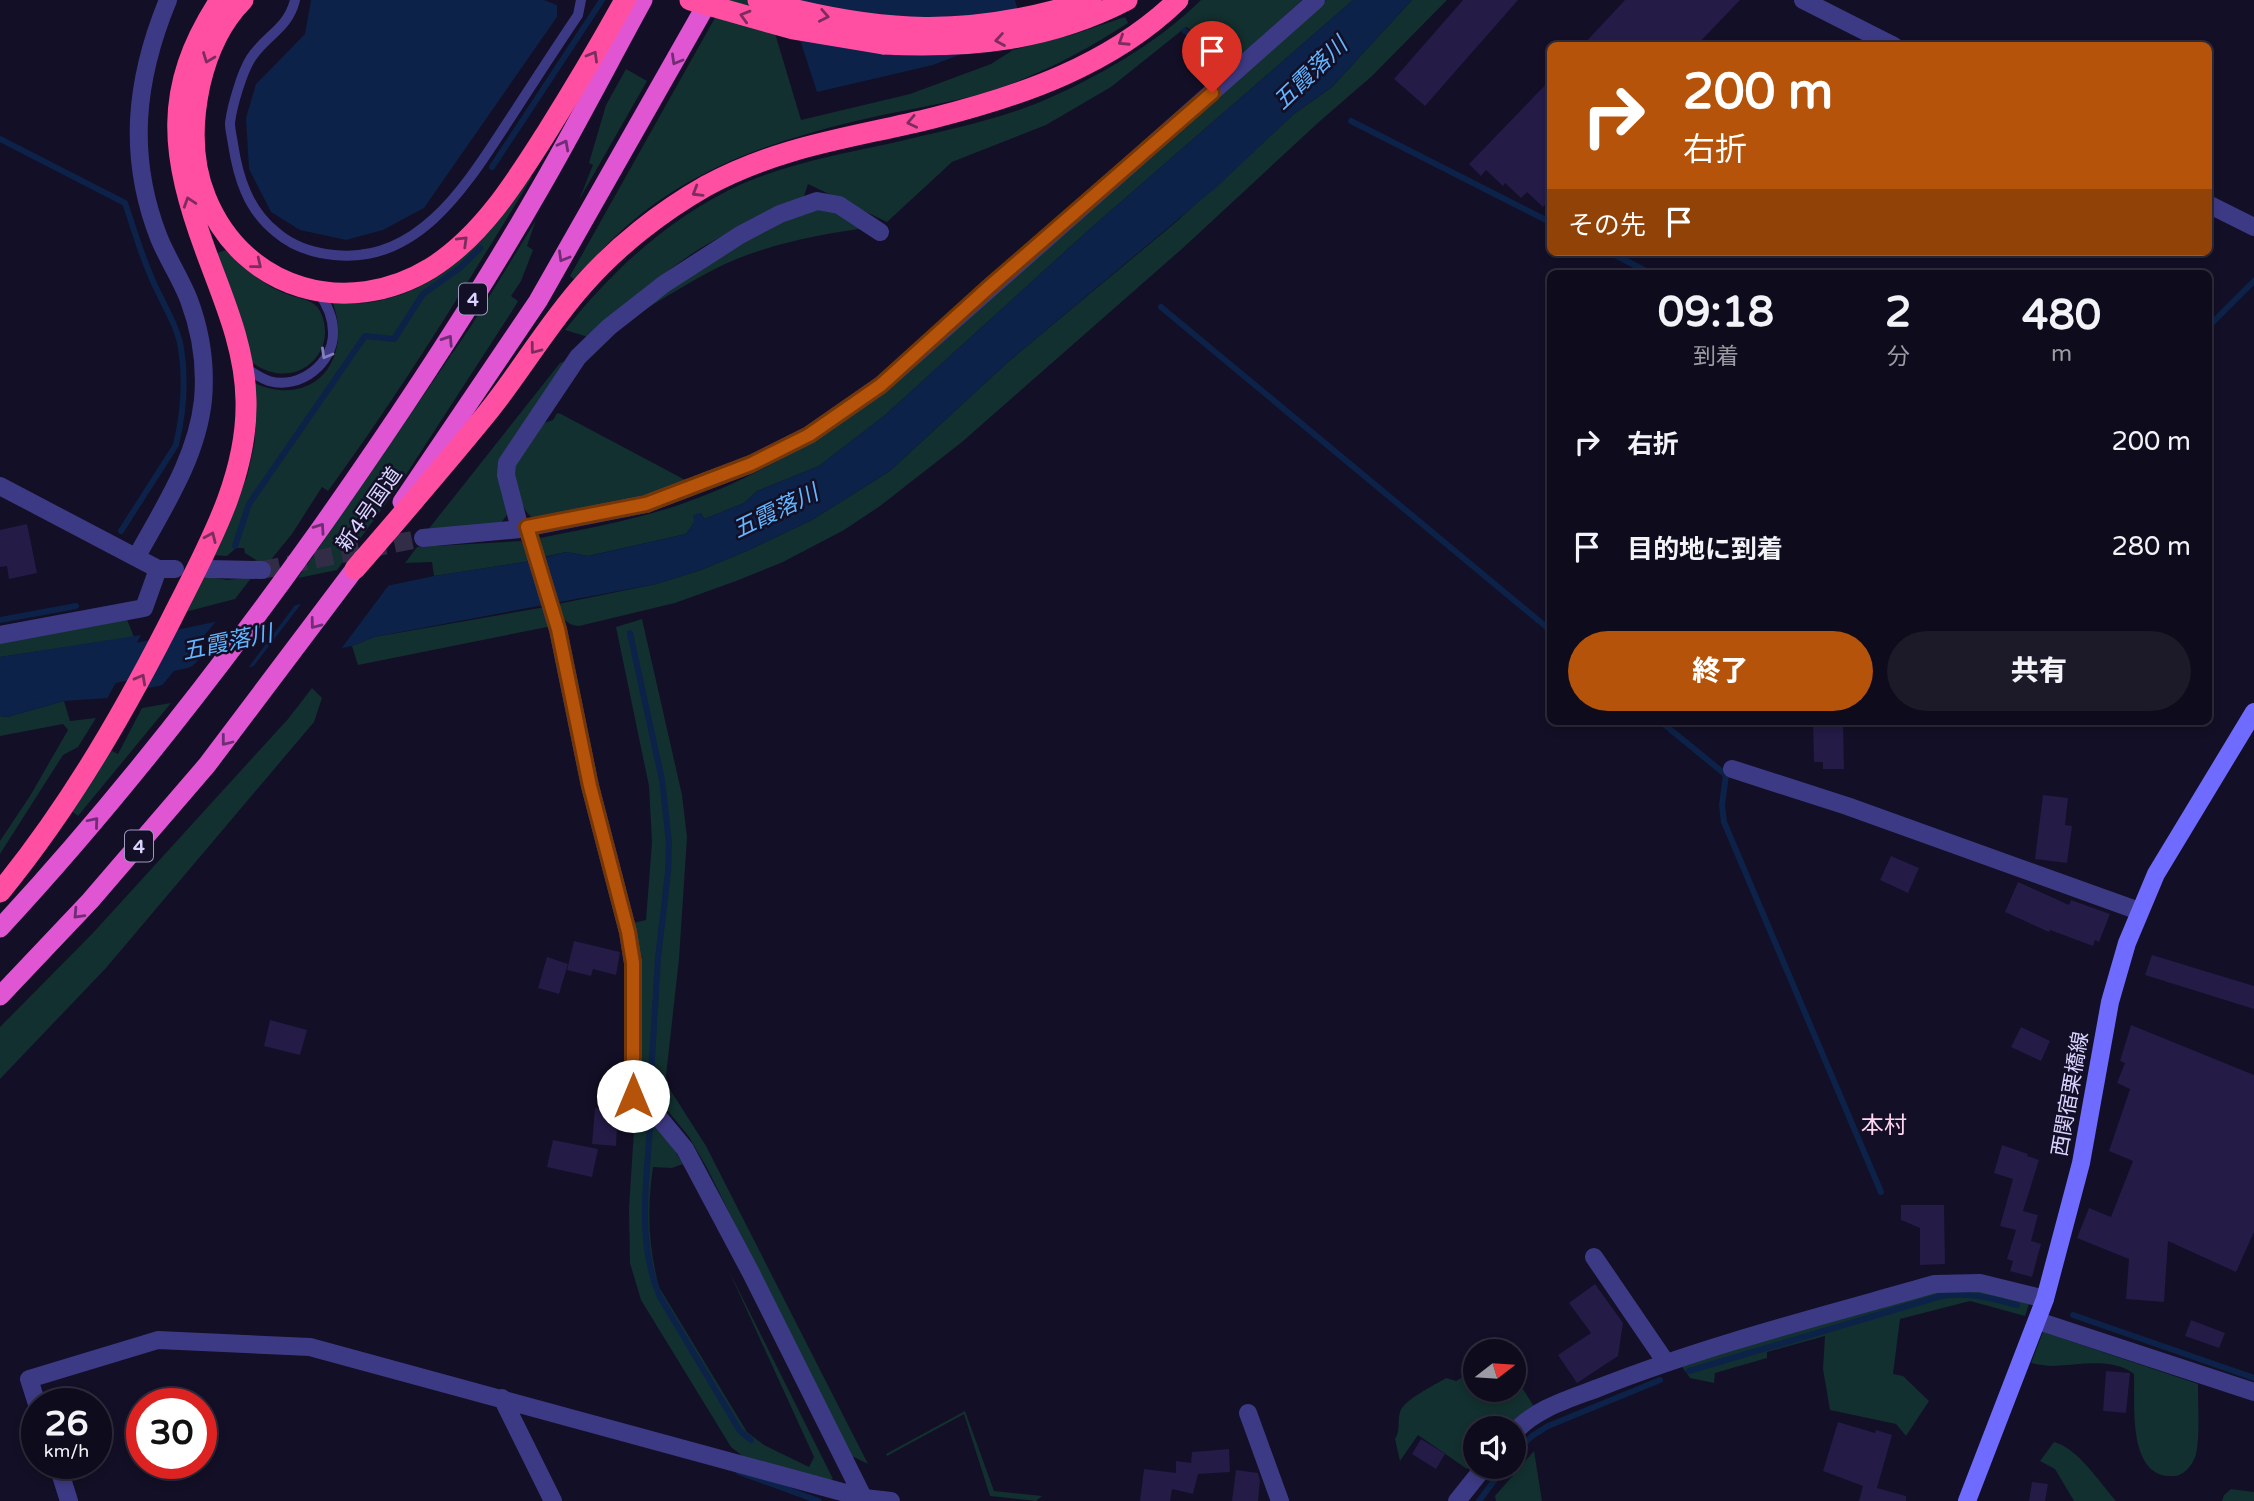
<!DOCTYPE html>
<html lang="ja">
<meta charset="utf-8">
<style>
:root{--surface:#0e0b1c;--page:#1c1929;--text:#f1f3f6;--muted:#9b9ba3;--line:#2e2b3b;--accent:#b45309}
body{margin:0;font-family:"Varela Round","Noto Sans JP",sans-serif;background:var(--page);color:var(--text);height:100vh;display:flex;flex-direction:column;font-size:26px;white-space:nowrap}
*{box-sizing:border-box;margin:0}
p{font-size:23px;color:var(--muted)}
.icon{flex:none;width:38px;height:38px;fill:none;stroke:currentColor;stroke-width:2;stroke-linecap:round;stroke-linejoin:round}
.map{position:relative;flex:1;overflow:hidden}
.panel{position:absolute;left:1547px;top:270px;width:665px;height:455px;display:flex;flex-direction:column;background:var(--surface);border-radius:10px;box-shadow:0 4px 10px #0003,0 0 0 2px var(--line)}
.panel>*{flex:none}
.banner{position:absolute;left:1547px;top:42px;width:665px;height:214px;border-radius:10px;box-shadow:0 4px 10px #0003,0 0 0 2px var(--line);background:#b45309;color:#fff;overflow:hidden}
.needle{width:46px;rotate:73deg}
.controls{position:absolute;left:1463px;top:1339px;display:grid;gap:14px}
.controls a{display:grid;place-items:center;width:63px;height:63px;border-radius:50%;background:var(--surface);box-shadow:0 4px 10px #0003,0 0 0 2px var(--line);font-size:35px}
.speed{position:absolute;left:21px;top:1388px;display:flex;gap:14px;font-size:35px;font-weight:700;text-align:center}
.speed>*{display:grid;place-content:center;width:91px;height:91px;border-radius:50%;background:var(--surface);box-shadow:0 4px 10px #0003,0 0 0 2px var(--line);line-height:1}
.speed small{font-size:18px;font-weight:400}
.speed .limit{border:10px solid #d22;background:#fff;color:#111}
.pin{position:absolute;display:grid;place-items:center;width:60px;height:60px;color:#fff;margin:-72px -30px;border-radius:50% 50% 50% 0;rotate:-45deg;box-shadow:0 0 7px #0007}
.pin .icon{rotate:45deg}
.me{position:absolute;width:77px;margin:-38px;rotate:0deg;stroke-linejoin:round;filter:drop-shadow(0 0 5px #0008)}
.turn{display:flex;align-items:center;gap:24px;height:147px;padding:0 21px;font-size:32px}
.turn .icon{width:91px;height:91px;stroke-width:2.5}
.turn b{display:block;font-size:49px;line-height:60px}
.then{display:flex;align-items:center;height:66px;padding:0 21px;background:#0003;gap:14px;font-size:26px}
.eta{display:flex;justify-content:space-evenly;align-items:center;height:119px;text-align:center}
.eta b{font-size:42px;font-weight:800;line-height:49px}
.primary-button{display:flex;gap:14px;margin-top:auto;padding:14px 21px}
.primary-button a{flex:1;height:80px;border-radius:42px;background:var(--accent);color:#fff;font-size:28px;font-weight:800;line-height:80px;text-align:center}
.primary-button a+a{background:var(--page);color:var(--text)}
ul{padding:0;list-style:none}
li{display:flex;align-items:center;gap:21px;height:105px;padding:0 21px}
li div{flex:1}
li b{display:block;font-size:26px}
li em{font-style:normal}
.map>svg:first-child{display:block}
.green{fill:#12302f}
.water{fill:#0c2248}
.pier{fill:#130f26}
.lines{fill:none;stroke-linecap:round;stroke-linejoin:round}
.stream{stroke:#0c2248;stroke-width:6}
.river{stroke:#0c2248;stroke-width:35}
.building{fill:#241b47}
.minor-tunnel{stroke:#312d47;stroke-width:18;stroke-dasharray:18 9;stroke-linecap:butt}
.service{stroke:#3d3a85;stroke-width:10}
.minor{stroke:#3d3a85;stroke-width:18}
.secondary{stroke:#6f6bff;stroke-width:18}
.trunk{stroke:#e055d1;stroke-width:19}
.motorway{stroke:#ff4fa3;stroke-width:21}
.motorway-bridge{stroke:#ff4fa3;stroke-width:21}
.oneway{stroke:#7d2c5e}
.oneway2{stroke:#6f2e73}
.oneway3{stroke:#837fbc}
.route-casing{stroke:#753606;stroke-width:18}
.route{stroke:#b45309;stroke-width:12}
.labels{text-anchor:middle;stroke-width:5;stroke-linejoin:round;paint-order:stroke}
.shield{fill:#130f26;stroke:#9e99be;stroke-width:2}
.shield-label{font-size:19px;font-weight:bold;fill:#d9d4ff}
.street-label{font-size:21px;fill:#d9d4ff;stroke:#130f26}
.water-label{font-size:23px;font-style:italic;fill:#62b6ff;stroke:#130f26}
.neighbourhood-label{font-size:23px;fill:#ffd6f0;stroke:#130f26}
</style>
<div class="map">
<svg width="2254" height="1501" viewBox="0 0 2254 1501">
<rect width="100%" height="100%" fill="#130f26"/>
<path class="green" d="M 725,0 L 765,0 L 801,120 L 910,94 L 991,64 L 1013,50 L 1075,34 L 1125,17 L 1128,23 C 1083,52 1033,79 980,94 C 940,105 897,111 856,121 C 743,148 648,186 576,281 L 570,276 Z
M 1201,0 L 1302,0 L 1239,57 L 1214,45 L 1186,27 L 1111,87 L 1046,125 L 952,162 L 887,222 L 808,184 L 804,196 C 762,216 718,235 680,262 C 648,285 618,311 588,337 L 565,330 C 612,270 672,215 744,183 C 791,163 842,154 892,143 C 938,132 997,120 1040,102 C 1095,79 1159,42 1201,0 Z
M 1326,0 L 1353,0 L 1092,227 L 884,416 L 819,466 L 757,491 L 744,503 L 704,519 L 701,513 L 686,534 L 588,556 L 566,552 L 544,557 L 540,538 C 589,528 640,519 687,502 C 745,482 799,450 849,417 L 1291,33 Z
M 1412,0 L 1447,0 L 1372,76 L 1320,121 L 1184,247 L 962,442 L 880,506 L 844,530 L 783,562 L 736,581 L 675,603 L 579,626 C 564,625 562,616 558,604 L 656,584 L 701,570 L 749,550 L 812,520 L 890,471 L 1008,362 L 1176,222 L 1294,114 L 1332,87 Z
M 626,69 L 647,81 L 579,200 L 593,165 L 589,163 L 606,105 Z
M 529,175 L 532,177 C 467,284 402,390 328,491 L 322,487 L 292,534 L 269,562 L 261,563 L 245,553 L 244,548 L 236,548 L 227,556 L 213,555 L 247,477 L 255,441 L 254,383 C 313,409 353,361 333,303 C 382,308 429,289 465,255 C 487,234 509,200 529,175 Z
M 819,208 L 834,211 L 865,228 C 818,235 769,244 725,264 C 698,277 672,293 646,309 L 693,270 L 766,229 Z
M 536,220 L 527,246 L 533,250 L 521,281 L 511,296 L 518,301 L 514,308 L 398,487 L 337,570 L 298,578 L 471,326 Z
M 226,250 C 245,268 262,285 287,294 C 299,299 314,299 320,311 C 341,354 292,396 249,360 L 214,254 Z
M 566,361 L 505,452 L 509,512 L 501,523 L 427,531 L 560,363 Z
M 557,413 L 561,414 L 689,482 L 634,499 L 537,521 C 519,511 518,489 513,470 L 541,424 L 553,420 Z
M 521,541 L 527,549 L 531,561 L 434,576 L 432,562 L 405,563 L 417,547 Z
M 203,576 L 227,580 L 252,577 L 235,599 L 185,612 Z
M 545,607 L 550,626 L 547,627 L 358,665 L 352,646 L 374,637 Z
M 126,617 L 134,637 L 0,657 L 0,640 Z
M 642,619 L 682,795 L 687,837 L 679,959 L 666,1076 L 669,1088 L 706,1146 L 868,1464 L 850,1455 L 707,1168 L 689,1137 L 647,1085 L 637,1052 L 633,923 L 646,920 L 652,842 L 649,786 L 616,627 Z
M 312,688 L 322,698 L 314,722 L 106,968 L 0,1079 L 0,1027 L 92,934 L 288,719 Z
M 64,701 L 70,721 L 96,718 L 78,747 L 63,755 L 0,854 L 0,841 L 30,796 L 68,730 L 63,724 L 0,736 L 0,716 L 7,717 Z
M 171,703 L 78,816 L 70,810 L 108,749 L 118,754 L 142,708 Z
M 641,1110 L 659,1125 L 683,1164 L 672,1168 L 653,1167 C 647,1210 648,1245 659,1287 L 747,1432 L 764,1445 L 809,1467 L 814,1457 L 728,1269 L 833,1479 L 828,1481 L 745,1458 L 731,1447 L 641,1300 L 630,1263 L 629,1208 L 635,1114 Z
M 1968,1287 L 2030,1301 L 2025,1316 L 1970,1301 L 1900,1319 L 1893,1374 L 1903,1376 L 1929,1401 L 1906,1436 L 1896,1424 L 1830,1410 L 1823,1369 L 1825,1336 L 1767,1352 L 1767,1358 L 1715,1373 L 1714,1383 L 1690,1378 L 1680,1364 L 1918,1294 Z
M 2043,1332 L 2198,1384 C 2198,1401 2200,1439 2196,1454 C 2194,1463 2185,1475 2175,1476 C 2127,1480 2135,1405 2134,1374 C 2112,1357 2080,1365 2053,1366 C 2046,1366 2038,1364 2031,1363 Z
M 1475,1370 L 1475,1390 L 1514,1390 L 1514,1375 L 1533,1405 L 1508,1428 L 1475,1428 L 1475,1461 L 1467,1469 L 1418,1435 L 1400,1461 L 1395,1439 C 1401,1429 1397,1422 1400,1412 C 1403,1400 1435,1385 1446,1378 L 1456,1381 Z
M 965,1411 L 994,1491 L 1042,1496 L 1036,1501 L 990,1496 L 964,1414 L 887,1456 L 886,1454 Z
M 2054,1442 C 2078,1448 2100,1483 2116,1501 L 2074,1501 L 2055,1469 L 2040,1461 Z
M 1534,1451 L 1542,1501 L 1496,1501 L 1495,1496 Z
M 2231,1489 L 2254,1492 L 2254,1501 L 2222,1501 L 2224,1495 Z"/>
<path class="water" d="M 311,0 L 544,0 L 557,5 L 557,17 L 424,208 L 383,230 L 346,240 L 300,230 L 271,212 L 249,169 L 246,118 L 256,84 L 305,34 Z
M 800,0 L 1015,0 L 1024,30 L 933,65 L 817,92 L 792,15 Z
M 1353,0 L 1412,0 L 1332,87 L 1294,114 L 1219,185 L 1008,362 L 890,471 L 812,520 L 749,550 L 701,570 L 656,584 L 374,637 L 352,646 L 144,689 L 176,630 L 434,576 L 531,561 L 566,552 L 589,556 L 686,534 L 694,523 L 693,515 L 701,513 L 704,519 L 744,503 L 757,491 L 819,466 L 884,416 L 1092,227 Z
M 141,635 L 108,698 L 64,701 L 7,717 L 0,716 L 0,657 Z"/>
<path class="pier" d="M 391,582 L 338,653 L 250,671 L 304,600 Z
M 298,601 L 245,672 L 158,690 L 219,618 Z
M 143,632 L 145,637 L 124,676 L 111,700 L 106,701 Z"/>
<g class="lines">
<path class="stream" d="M 1185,31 L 1226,58
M 1351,121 L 1550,222
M 0,139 L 125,203 C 133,226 140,251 150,274 C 159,298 177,323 181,348 C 186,379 183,415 176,445 L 121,531
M 492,167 L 602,0
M 1609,252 L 1650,273
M 1161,307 L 1550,630
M 2208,327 L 2254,281
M 235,546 L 249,504 L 365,336 L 394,339 L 423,294 L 461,267 L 480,248
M 0,620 L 76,606
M 630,633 L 662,780 L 669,843 L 668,872 L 658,958 L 651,1075
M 1660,721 L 1726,775 L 1722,805 L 1724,822 L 1881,1192
M 650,1128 C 646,1184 637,1245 660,1297 L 740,1431 L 751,1440
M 2073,1315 L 2254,1378
M 1689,1371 L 1941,1296 C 1969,1292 1990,1298 2017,1305
M 1514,1455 L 1532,1436 L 1548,1426 L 1660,1380
M 739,1472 L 819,1501
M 1479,1501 L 1505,1466"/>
<path class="river" d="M 0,689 L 183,651"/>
</g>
<path class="building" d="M 1463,0 L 1518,0 L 1425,106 L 1394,79 Z
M 1625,0 L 1740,0 L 1696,46 L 1582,46 Z
M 1550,80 L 1550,199 L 1543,207 L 1527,192 L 1521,198 L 1505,183 L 1503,186 L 1486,170 L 1481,176 L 1469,164 Z
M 27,524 L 37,573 L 9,579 L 7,566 L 0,567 L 0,530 Z
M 1813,721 L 1843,721 L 1844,769 L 1823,769 L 1823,762 L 1814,762 Z
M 2043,795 L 2068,798 L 2065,825 L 2072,826 L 2067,863 L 2035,859 Z
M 1891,856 L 1919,868 L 1908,893 L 1880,880 Z
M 2018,882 L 2069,905 L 2071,900 L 2110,914 L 2099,942 L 2095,940 L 2093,946 L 2050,930 L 2049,932 L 2005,912 Z
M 574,941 L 620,952 L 616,975 L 593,969 L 591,976 L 567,970 Z
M 2152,955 L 2254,986 L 2254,1009 L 2145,975 Z
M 547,957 L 568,964 L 559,994 L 538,988 Z
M 270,1020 L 307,1030 L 300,1055 L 264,1046 Z
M 2131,1025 L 2254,1075 L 2254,1232 L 2236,1272 L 2168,1241 L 2164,1302 L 2126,1299 L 2129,1259 L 2077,1238 L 2089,1208 L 2111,1217 L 2133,1161 L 2109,1151 L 2130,1089 L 2117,1083 L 2125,1063 L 2120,1061 Z
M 2021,1027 L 2050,1041 L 2041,1061 L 2011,1047 Z
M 595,1108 L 618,1110 L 616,1146 L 592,1144 Z
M 553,1140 L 598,1149 L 592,1177 L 547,1167 Z
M 2002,1145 L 2028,1154 L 2027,1156 L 2039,1160 L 2023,1211 L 2038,1215 L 2031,1241 L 2041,1244 L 2032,1277 L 2010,1271 L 2013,1261 L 2007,1259 L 2016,1230 L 2000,1226 L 2013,1179 L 1994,1173 Z
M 1901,1205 L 1944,1205 L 1945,1264 L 1920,1265 L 1920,1228 L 1901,1220 Z
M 1595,1284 L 1623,1323 L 1618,1356 L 1577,1383 L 1558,1355 L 1591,1333 L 1569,1303 Z
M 2191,1320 L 2225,1333 L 2219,1348 L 2185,1336 Z
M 2106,1371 L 2130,1373 L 2126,1413 L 2103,1411 Z
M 1838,1422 L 1875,1433 L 1876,1430 L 1892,1435 L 1877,1488 L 1906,1496 L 1906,1501 L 1859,1501 L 1863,1486 L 1823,1471 Z
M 1421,1439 L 1445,1454 L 1436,1469 L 1412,1454 Z
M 1229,1449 L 1230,1472 L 1198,1474 L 1193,1494 L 1172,1489 L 1170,1501 L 1140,1501 L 1144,1469 L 1176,1473 L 1176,1461 L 1191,1463 L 1192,1452 Z
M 1236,1470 L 1258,1473 L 1260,1481 L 1258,1501 L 1232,1501 Z
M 2032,1482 L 2048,1484 L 2045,1501 L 2029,1501 Z"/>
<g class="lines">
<path class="minor-tunnel" d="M 262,570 L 423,538"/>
<path class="service" d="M 295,0 C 288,29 266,35 251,58 C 242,72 232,106 230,123 C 230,130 232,137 233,144 C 238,177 248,210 276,232 C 292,246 313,253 334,255 C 421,265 470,179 511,117 C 533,83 555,49 578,15 L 581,0
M 246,368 C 253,373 261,378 269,381 C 300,390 334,363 333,332 C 333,316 327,304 318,292"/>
<path class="minor" d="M 1803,0 L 1894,46
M 2208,204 L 2254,227
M 0,486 L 158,569 L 175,569
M 527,527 L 558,630 L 590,786 L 628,932 L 633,963 L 633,1096 L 651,1108 L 685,1149 L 751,1273 L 865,1501
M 520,529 L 506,475 L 507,463 L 578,357 L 609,327 L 664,284 L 740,235 L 780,214 L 817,201 L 839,205 L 880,232
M 423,538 L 520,529 L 646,504 L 751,464 L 809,435 L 881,385 L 1316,0
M 137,556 C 164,507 197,457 203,400 C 206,366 201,332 189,300 C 181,279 168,260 159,238 C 127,156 135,80 168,0
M 207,569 L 262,570
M 0,635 L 144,608 L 158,569
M 1732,769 L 1847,806 L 2139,911
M 1594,1257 L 1665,1361
M 2038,1321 L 2254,1392
M 502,1398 L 553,1501
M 37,1404 L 29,1379 L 158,1340 L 310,1347 L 864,1498 L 891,1501
M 1248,1413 L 1280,1501
M 1514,1433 C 1534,1409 1569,1399 1598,1388 C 1707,1345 1822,1316 1935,1284 L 1980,1283 L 2045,1299
M 57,1463 L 69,1501
M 1457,1501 L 1485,1466"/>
<path class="secondary" d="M 1967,1501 L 2045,1299 L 2081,1163 L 2110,1002 L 2127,943 L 2156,874 L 2254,712"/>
<path class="trunk" d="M 402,502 L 538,301 L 709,0
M 0,928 C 116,803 221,668 320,529 C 399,417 474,304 542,185 C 577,124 609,62 643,0
M 0,996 L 90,901 L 207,765 L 363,558"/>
<path class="motorway" d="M 243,0 C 221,22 207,54 200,84 C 192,121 191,162 206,198 C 244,291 348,319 431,268 C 482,236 516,181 547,132 C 574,89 600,45 625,0
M 758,0 C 879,34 970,39 1091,0
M 883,44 C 970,48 1048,41 1127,0
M 355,569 C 400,517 445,465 488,412 C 521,371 548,324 583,285 C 617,246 662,211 706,186 C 782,145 852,138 933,118 C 1021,96 1111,65 1178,0
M 0,892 C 72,804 128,706 179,604 C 211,541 248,473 246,400 C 245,347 224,301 206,252 C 171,156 161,90 220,0"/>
<path class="motorway-bridge" d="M 690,0 L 793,29 L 883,44"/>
</g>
<defs><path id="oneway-chevron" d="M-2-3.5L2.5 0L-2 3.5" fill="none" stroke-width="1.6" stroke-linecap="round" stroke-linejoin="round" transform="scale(1.75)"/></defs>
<g class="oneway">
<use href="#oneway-chevron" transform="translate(745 16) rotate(-164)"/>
<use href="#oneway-chevron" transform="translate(824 16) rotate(11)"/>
<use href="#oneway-chevron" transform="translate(1000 40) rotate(171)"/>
<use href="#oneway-chevron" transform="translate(1123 41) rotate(147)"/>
<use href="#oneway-chevron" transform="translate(593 56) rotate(-60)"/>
<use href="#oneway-chevron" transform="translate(208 58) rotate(111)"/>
<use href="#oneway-chevron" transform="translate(912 122) rotate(168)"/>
<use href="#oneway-chevron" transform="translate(697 192) rotate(149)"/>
<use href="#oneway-chevron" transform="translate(189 202) rotate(-108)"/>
<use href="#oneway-chevron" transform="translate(463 241) rotate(-44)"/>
<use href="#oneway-chevron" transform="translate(257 264) rotate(39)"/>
<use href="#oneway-chevron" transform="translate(535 349) rotate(127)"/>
<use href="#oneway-chevron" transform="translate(211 537) rotate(-66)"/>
<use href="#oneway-chevron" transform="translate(141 679) rotate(-61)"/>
</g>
<g class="oneway2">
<use href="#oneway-chevron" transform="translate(676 60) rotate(120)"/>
<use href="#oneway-chevron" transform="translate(564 145) rotate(-62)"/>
<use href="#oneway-chevron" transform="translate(563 257) rotate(120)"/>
<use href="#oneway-chevron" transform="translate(448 340) rotate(-57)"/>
<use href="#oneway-chevron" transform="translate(320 528) rotate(-55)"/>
<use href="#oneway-chevron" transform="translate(315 624) rotate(127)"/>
<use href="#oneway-chevron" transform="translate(226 741) rotate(128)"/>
<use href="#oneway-chevron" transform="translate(94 822) rotate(-50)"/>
<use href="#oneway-chevron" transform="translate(78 914) rotate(133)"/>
</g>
<use class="oneway3" href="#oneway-chevron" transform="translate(326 354) rotate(120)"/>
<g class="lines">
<g class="route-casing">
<path id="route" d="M 633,1096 L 633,963 L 628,932 L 590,786 L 558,629 L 527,527 L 646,504 L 751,464 L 809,435 L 881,385 L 988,288 L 1212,93"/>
</g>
<use href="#route" class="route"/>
</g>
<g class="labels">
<g class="shield">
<rect x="459" y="283.5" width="28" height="31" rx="5"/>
<rect x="125" y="830.5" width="28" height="31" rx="5"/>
</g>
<g class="shield-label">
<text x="473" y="306">4</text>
<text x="139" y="853">4</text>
</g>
<g class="street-label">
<text transform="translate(369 509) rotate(-55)" y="7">新4号国道</text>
<text transform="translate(2070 1094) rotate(-80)" y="7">西関宿栗橋線</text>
</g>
<g class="water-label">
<text transform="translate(1310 73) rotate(-44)" y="8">五霞落川</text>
<text transform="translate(775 511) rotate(-26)" y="8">五霞落川</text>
<text transform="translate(227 642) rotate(-12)" y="8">五霞落川</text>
</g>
<g class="neighbourhood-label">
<text x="1884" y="1133">本村</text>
</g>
</g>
</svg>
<div class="controls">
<a><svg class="needle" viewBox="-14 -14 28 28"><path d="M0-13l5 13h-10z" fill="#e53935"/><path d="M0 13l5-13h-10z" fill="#9b9ba3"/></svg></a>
<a><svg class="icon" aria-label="sound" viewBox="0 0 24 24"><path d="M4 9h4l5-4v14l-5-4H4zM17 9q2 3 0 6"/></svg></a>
</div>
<div class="speed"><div>26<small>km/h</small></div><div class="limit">30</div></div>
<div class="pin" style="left:1212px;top:93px;background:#d93025"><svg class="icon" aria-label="arrive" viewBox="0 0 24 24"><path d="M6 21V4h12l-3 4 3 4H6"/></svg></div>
<svg class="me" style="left:633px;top:1096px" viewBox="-20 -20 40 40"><circle r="19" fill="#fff"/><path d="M0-13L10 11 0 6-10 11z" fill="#b45309"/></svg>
<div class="banner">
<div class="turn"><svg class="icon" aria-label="right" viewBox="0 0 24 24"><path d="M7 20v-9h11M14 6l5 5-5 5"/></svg><div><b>200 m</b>右折</div></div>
<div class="then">その先<svg class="icon" aria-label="arrive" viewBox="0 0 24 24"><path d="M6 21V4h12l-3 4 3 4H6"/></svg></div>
</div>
<section class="panel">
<div class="eta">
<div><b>09:18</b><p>到着</p></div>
<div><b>2</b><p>分</p></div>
<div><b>480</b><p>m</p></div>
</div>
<ul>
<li><svg class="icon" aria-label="right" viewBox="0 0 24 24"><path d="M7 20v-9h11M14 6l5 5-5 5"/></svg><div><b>右折</b></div><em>200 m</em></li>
<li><svg class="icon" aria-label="arrive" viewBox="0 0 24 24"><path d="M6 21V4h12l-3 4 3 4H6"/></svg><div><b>目的地に到着</b></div><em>280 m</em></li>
</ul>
<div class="primary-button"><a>終了</a><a>共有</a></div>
</section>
</div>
